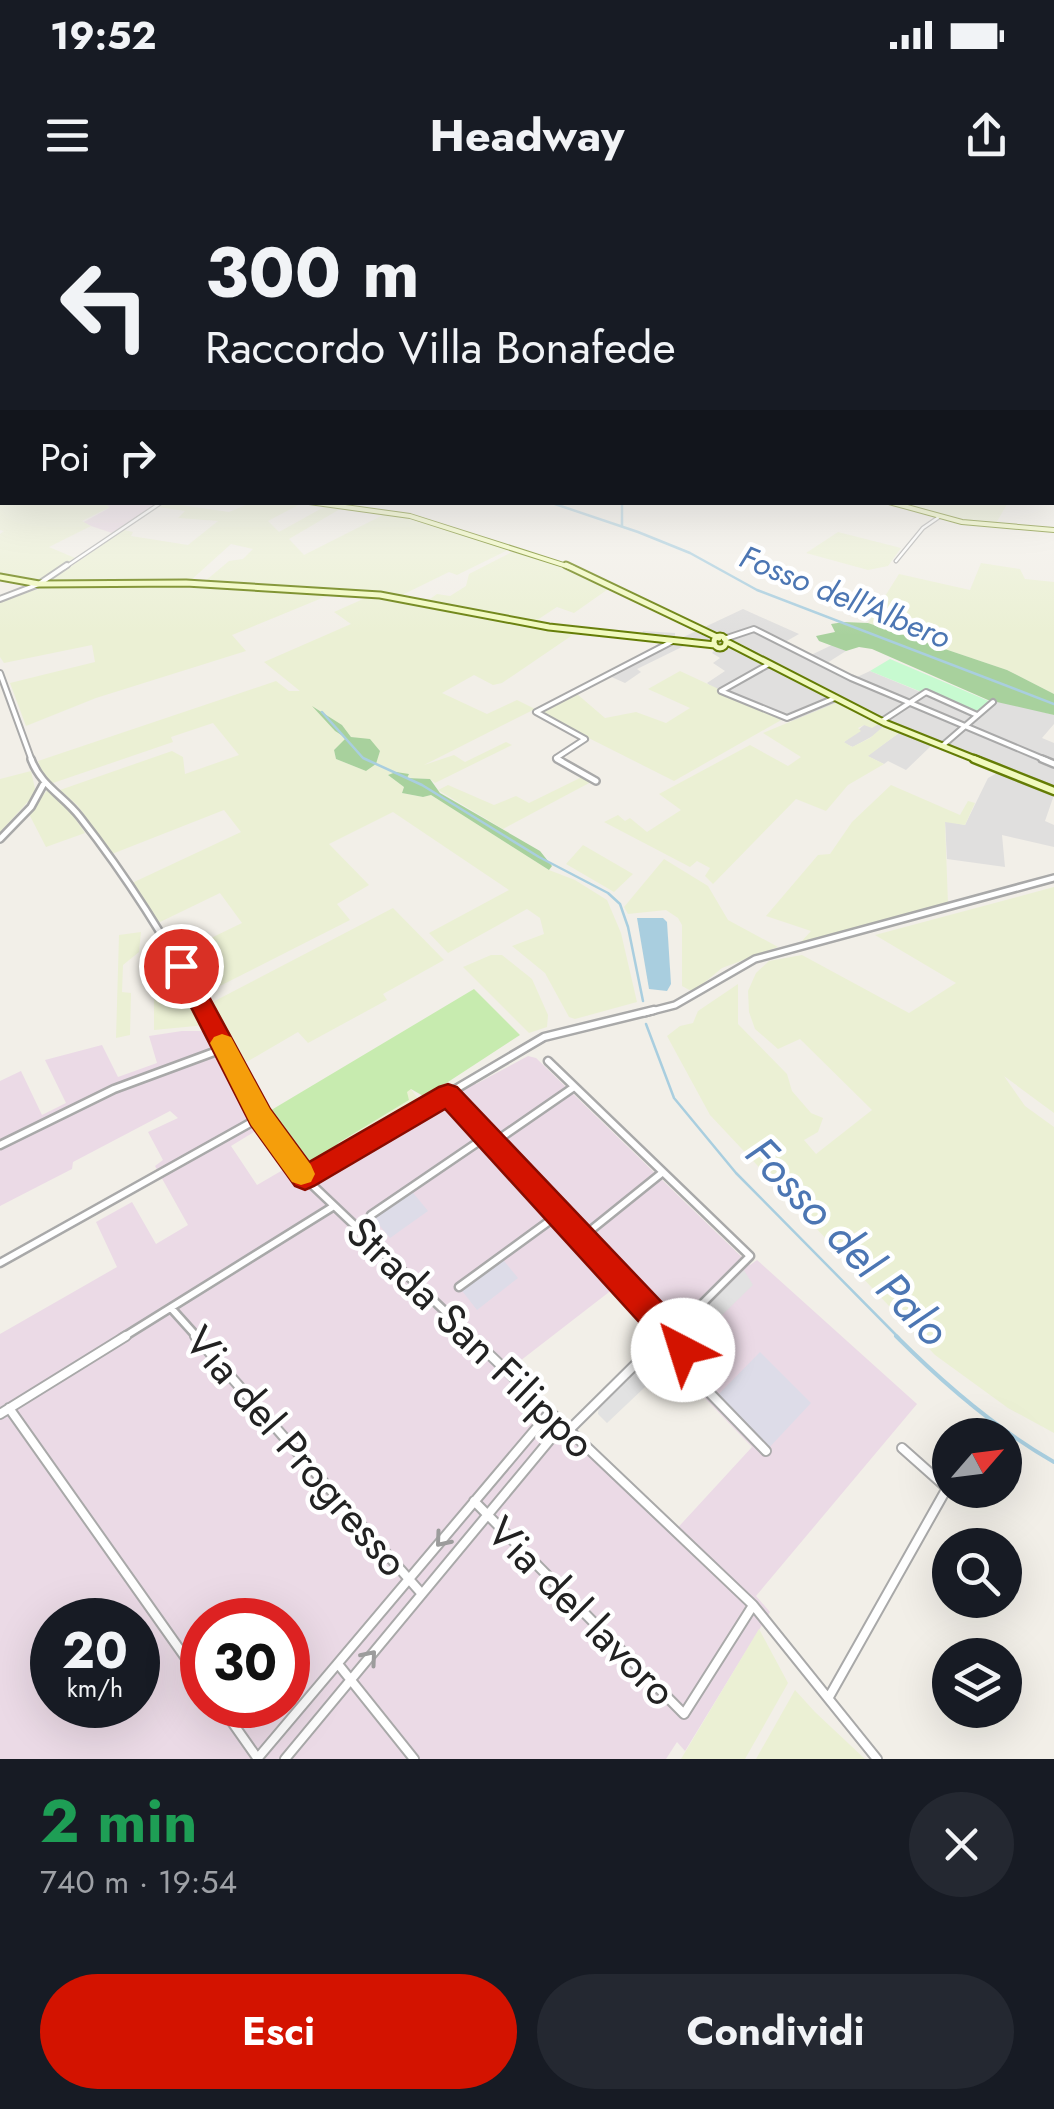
<!DOCTYPE html>
<html lang="it">
<meta charset="utf-8">
<style>
:root{--surface:#171b24;--page:#242831;--text:#f1f3f6;--muted:#9ea1a6;--accent:#d31300}
body{margin:0;font-family:Jost,sans-serif;background:var(--page);color:var(--text);height:100vh;display:flex;flex-direction:column;font-size:38px;white-space:nowrap}
*{box-sizing:border-box;margin:0}
p{font-size:32px;color:var(--muted)}
.icon{flex:none;width:55px;height:55px;fill:none;stroke:currentColor;stroke-width:2;stroke-linecap:round;stroke-linejoin:round}
.map{position:relative;height:1559px;overflow:hidden}
.sheet{display:flex;flex-direction:column;background:var(--surface);flex:1}
.sheet>*{flex:none}
.guide{position:absolute;left:0px;top:0px;width:1055px;height:305px;box-shadow:0 10px 40px #0002;background:#171b24;color:var(--text);overflow:hidden}
.needle{width:65px;rotate:62deg}
.tools{position:absolute;left:932px;top:1218px;display:grid;gap:20px}
.tools a{display:grid;place-items:center;width:90px;height:90px;border-radius:50%;background:var(--surface);box-shadow:0 10px 40px #0002;font-size:50px}
.speed{position:absolute;left:30px;top:1398px;display:flex;gap:20px;font-size:50px;font-weight:700;text-align:center}
.speed>*{display:grid;place-content:center;width:130px;height:130px;border-radius:50%;background:var(--surface);box-shadow:0 10px 40px #0002;line-height:1}
.speed small{font-size:25px;font-weight:400}
.speed .limit{border:15px solid #d22;background:#fff;color:#111}
.pin{position:absolute;display:grid;place-items:center;width:85px;height:85px;color:#fff;margin:-42px;border:5px solid #fff;border-radius:50%;box-shadow:0 2px 10px #0007}
.me{position:absolute;width:110px;margin:-55px;rotate:320deg;stroke-linejoin:round;filter:drop-shadow(0 0 8px #0008)}
.turn{display:flex;align-items:center;gap:35px;height:210px;padding:0 40px;font-size:45px}
.turn .icon{width:130px;height:130px;stroke-width:2.5}
.turn b{display:block;font-size:70px;line-height:85px}
.then{display:flex;align-items:center;height:95px;padding:0 40px;background:#0003;gap:20px;font-size:38px}
.round{display:grid;place-items:center;flex:none;width:105px;height:105px;border-radius:52px;background:var(--page)}
.head{display:flex;align-items:center;justify-content:space-between;height:170px;padding:0 40px}
h1{font-size:60px;font-weight:700;line-height:75px;color:#1e9e55}
.primary-button{display:flex;gap:20px;margin-top:auto;padding:20px 40px}
.primary-button a{flex:1;height:115px;border-radius:60px;background:var(--accent);color:#fff;font-size:40px;font-weight:700;line-height:115px;text-align:center}
.primary-button a+a{background:var(--page);color:var(--text)}
.status{display:flex;justify-content:space-between;align-items:center;height:70px;padding:0 50px;background:var(--surface);direction:ltr}
.status svg{height:28px;fill:currentColor}
header{display:flex;justify-content:space-between;align-items:center;height:130px;padding:0 40px;background:var(--surface);font-size:45px;font-weight:700}
.map>svg:first-child{display:block}
.residential{fill:#e0dfde}
.industrial{fill:#ebdae6;fill-rule:evenodd}
.farmland{fill:#ebf0d4;fill-rule:evenodd}
.grass{fill:#c7ebaf}
.forest{fill:#a8d19d}
.park{fill:#c7fad0}
.parking{fill:#e2e2e2}
.plaza{fill:#dddce8}
.water{fill:#a9cedf}
.lines{fill:none;stroke-linecap:round;stroke-linejoin:round}
.stream-far1{stroke:#a9cedf;stroke-width:2.5}
.stream{stroke:#a9cedf;stroke-width:4}
.street-far4-casing{stroke:#a9a9a9;stroke-width:5}
.street-far3-casing{stroke:#a9a9a9;stroke-width:8}
.street-far2-casing{stroke:#a9a9a9;stroke-width:10}
.street-far1-casing{stroke:#a9a9a9;stroke-width:11}
.street-casing{stroke:#a9a9a9;stroke-width:12}
.secondary-far2-casing{stroke:#647c05;stroke-width:6}
.secondary-far1-casing{stroke:#647c05;stroke-width:9}
.secondary-casing{stroke:#647c05;stroke-width:11}
.street-far4{stroke:#fff;stroke-width:2.5}
.street-far3{stroke:#fff;stroke-width:4}
.street-far2{stroke:#fff;stroke-width:5}
.street-far1{stroke:#fff;stroke-width:6}
.street{stroke:#fff;stroke-width:8}
.secondary-far2{stroke:#f1fabe;stroke-width:4}
.secondary-far1{stroke:#f1fabe;stroke-width:5}
.secondary{stroke:#f1fabe;stroke-width:6}
.oneway{stroke:#9c9c9c}
.route{fill:#d31300;stroke:#890c00;stroke-width:2.5}
.slow{fill:#f59e0b}
.labels{text-anchor:middle;stroke-width:9;stroke-linejoin:round;paint-order:stroke}
.far-water-label{font-size:32px;font-style:italic;fill:#4c76b3;stroke:#fff}
.near-street-label{font-size:42px;fill:#222;stroke:#fff}
.near-water-label{font-size:45px;font-style:italic;fill:#4c76b3;stroke:#fff}
</style>
<div class="status"><b>19:52</b><svg viewBox="0 0 49 12"><path d="M0 12V9h3v3zM5 12V6h3v6zM10 12V3h3v9zM15 12V0h3v12zM26 1h20v11H26zM47 4h2v5h-2z"/></svg></div>
<header><svg class="icon" aria-label="menu" viewBox="0 0 24 24"><path d="M4 6h16M4 12h16M4 18h16"/></svg>Headway<svg class="icon" aria-label="share" viewBox="0 0 24 24"><path d="M12 15V3M7 8l5-5 5 5M5 13v7h14v-7"/></svg></header>
<div class="map">
<svg width="1054" height="1559" viewBox="0 0 1054 1559">
<rect width="100%" height="100%" fill="#f2efe8"/>
<path class="residential" d="M 743,409 L 799,434 L 785,442 L 811,455 L 832,445 L 846,451 L 827,463 L 855,478 L 870,471 L 978,516 L 998,500 L 1054,515 L 1054,524 L 1042,538 L 1054,543 L 1054,595 L 1045,621 L 1054,625 L 1054,647 L 1002,635 L 1005,667 L 947,659 L 945,621 L 965,625 L 988,578 L 999,572 L 932,545 L 906,570 L 888,561 L 884,564 L 867,556 L 899,533 L 880,532 L 853,547 L 843,543 L 864,525 L 879,523 L 787,521 L 716,491 L 707,483 L 725,471 L 713,463 L 720,458 L 712,453 L 716,449 L 686,445 L 637,469 L 641,472 L 625,483 L 607,475 L 666,443 L 640,440 L 643,431 L 675,433 L 675,441 Z"/>
<path class="industrial" d="M 102,303 L 158,303 L 112,333 L 82,323 L 109,308 Z
M 182,831 L 209,831 L 251,911 L 259,929 L 231,946 L 257,985 L 288,967 L 304,985 L 394,935 L 474,882 L 476,884 L 528,856 L 536,858 L 750,1065 L 757,1060 L 917,1204 L 756,1396 L 770,1412 L 685,1551 L 677,1542 L 666,1559 L 0,1559 L 0,1134 L 117,1067 L 96,1022 L 132,1002 L 156,1044 L 188,1025 L 155,966 L 163,960 L 148,932 L 178,918 L 170,911 L 73,962 L 72,969 L 0,1006 L 0,881 L 21,871 L 42,915 L 66,903 L 45,860 L 102,845 L 118,877 L 157,863 L 149,836 ZM 613,1089 L 655,1132 L 671,1163 L 752,1247 L 672,1334 L 503,1174 ZM 52,1420 L 138,1420 L 138,1505 L 52,1505 ZM 202,1420 L 288,1420 L 288,1505 L 202,1505 Z"/>
<path class="farmland" d="M 0,293 L 2,302 L 102,302 L 110,307 L 82,321 L 91,326 L 49,347 L 75,358 L 39,382 L 0,375 L 0,334 L 4,331 L 0,330 Z
M 897,302 L 1004,302 L 1007,304 L 994,327 Z
M 166,303 L 229,312 L 251,303 L 302,303 L 268,321 L 279,332 L 324,307 L 340,309 L 289,339 L 304,355 L 385,314 L 438,325 L 512,348 L 457,375 L 449,372 L 400,396 L 204,382 L 229,361 L 243,359 L 253,349 L 231,344 L 190,381 L 47,383 L 124,330 L 133,332 L 131,336 L 188,345 L 218,321 L 178,318 L 185,311 L 159,307 Z
M 838,332 L 901,348 L 888,366 L 868,370 L 806,353 Z
M 516,350 L 562,364 L 611,387 L 574,413 L 557,407 L 534,422 L 427,401 L 437,394 L 450,396 L 466,386 L 469,374 Z
M 981,363 L 1020,369 L 1025,379 L 1054,382 L 1054,494 L 1007,470 L 868,423 L 899,374 L 970,390 Z
M 142,386 L 271,391 L 327,396 L 232,435 L 246,451 L 96,498 L 26,526 L 10,483 L 95,462 L 92,445 L 4,463 L 0,457 L 0,402 L 41,388 Z
M 370,396 L 577,432 L 502,483 L 493,485 L 474,475 L 442,493 L 487,514 L 517,500 L 535,509 L 424,565 L 454,555 L 465,562 L 506,542 L 512,545 L 435,583 L 430,579 L 406,578 L 407,574 L 388,575 L 404,587 L 402,593 L 423,597 L 431,595 L 549,670 L 575,680 L 607,700 L 621,733 L 637,802 L 575,819 L 569,817 L 545,773 L 512,746 L 544,734 L 540,718 L 527,709 L 448,753 L 429,733 L 509,690 L 393,612 L 329,644 L 369,685 L 337,704 L 350,720 L 202,795 L 178,754 L 242,723 L 220,693 L 158,723 L 132,683 L 241,632 L 224,610 L 112,654 L 78,606 L 60,590 L 172,551 L 183,557 L 185,574 L 239,555 L 213,523 L 171,537 L 173,542 L 53,583 L 44,577 L 38,561 L 276,481 L 289,491 L 300,491 L 264,462 L 351,424 L 334,412 ZM 314,507 L 342,525 L 351,537 L 370,540 L 380,551 L 376,564 L 366,571 L 336,559 L 334,550 L 347,538 L 335,531 Z
M 680,471 L 783,519 L 674,581 L 541,514 L 577,494 L 605,518 L 636,512 L 666,523 L 690,508 L 648,489 Z
M 838,502 L 880,523 L 872,528 L 864,525 L 858,528 L 861,531 L 844,542 L 852,547 L 870,538 L 885,525 L 900,532 L 868,556 L 884,564 L 848,585 L 826,611 L 796,599 L 713,684 L 705,676 L 710,668 L 697,661 L 690,667 L 604,622 L 618,615 L 625,621 L 630,618 L 647,632 L 681,610 L 659,594 L 750,545 L 788,566 L 801,557 L 763,533 Z
M 31,571 L 36,593 L 0,632 L 0,579 Z
M 582,577 L 591,582 L 503,629 L 438,590 L 448,585 L 494,605 L 516,596 L 529,603 Z
M 891,585 L 960,615 L 968,601 L 975,603 L 965,625 L 945,622 L 948,704 L 801,742 L 811,731 L 766,716 L 818,655 L 830,654 L 852,622 Z
M 48,589 L 66,605 L 85,633 L 46,647 L 29,614 Z
M 583,645 L 633,674 L 614,692 L 566,664 Z
M 664,659 L 708,686 L 728,720 L 778,747 L 722,768 L 693,792 L 682,786 L 682,725 L 678,718 L 666,710 L 628,714 L 624,707 Z
M 1054,687 L 1054,913 L 1004,876 L 1025,906 L 1054,927 L 1054,1233 L 1008,1208 L 935,1155 L 710,915 L 667,836 L 680,826 L 693,823 L 698,811 L 738,784 L 738,824 L 787,874 L 792,891 L 811,913 L 823,918 L 818,932 L 804,940 L 816,954 L 872,910 L 800,839 L 778,849 L 755,829 L 749,812 L 748,791 L 756,773 L 769,761 L 802,755 L 909,813 L 956,783 L 875,735 Z
M 393,708 L 444,760 L 383,794 L 387,800 L 308,843 L 298,832 L 238,867 L 207,805 Z
M 141,732 L 139,752 L 123,765 L 122,792 L 131,793 L 130,835 L 116,838 L 119,735 Z
M 491,755 L 502,755 L 532,779 L 548,815 L 547,827 L 529,833 L 463,767 Z
M 179,769 L 206,825 L 154,830 L 154,785 Z
M 411,889 L 421,903 L 419,908 L 316,967 L 316,961 L 336,949 L 337,943 L 409,900 L 406,892 Z
M 759,1429 L 788,1483 L 745,1559 L 681,1559 Z
M 795,1490 L 815,1512 L 865,1559 L 756,1559 Z"/>
<path class="grass" d="M 474,789 L 520,835 L 425,897 L 411,889 L 407,892 L 409,900 L 338,943 L 336,949 L 316,961 L 316,967 L 307,969 L 268,912 Z"/>
<path class="forest" d="M 844,422 L 868,423 L 1007,470 L 1054,494 L 1054,515 L 988,500 L 872,449 L 859,447 L 846,451 L 819,441 L 816,436 L 835,432 L 831,424 Z
M 312,506 L 342,525 L 351,537 L 370,539 L 380,551 L 376,564 L 366,571 L 336,559 L 334,550 L 346,538 L 335,531 Z
M 396,572 L 409,574 L 407,578 L 430,579 L 440,593 L 540,651 L 552,666 L 549,670 L 431,595 L 423,597 L 402,593 L 404,587 L 388,575 Z"/>
<path class="park" d="M 890,459 L 991,502 L 973,513 L 870,471 Z"/>
<path class="parking" d="M 744,1070 L 753,1085 L 693,1143 L 688,1137 L 701,1112 Z
M 658,1162 L 664,1169 L 607,1223 L 598,1214 L 599,1205 L 634,1173 Z"/>
<path class="plaza" d="M 410,989 L 428,1011 L 390,1038 L 371,1015 Z
M 500,1056 L 518,1078 L 477,1110 L 459,1087 Z
M 760,1152 L 811,1203 L 766,1251 L 715,1198 Z"/>
<path class="water" d="M 637,718 L 663,718 L 667,722 L 671,784 L 667,791 L 649,789 Z"/>
<g class="lines">
<path class="stream-far1" d="M 549,302 L 638,332 L 690,353 L 757,390 L 1054,504
M 622,302 L 622,326
M 322,512 L 363,558 L 422,585 L 539,657 L 608,693 L 620,704 L 628,727 L 643,801
M 646,824 L 674,898 L 736,973 L 899,1138"/>
<path class="stream" d="M 896,1136 C 943,1183 996,1229 1054,1262"/>
<g class="street-far4-casing">
<path id="street-far4" d="M 896,361 L 923,328 L 939,317
M 64,368 L 162,302"/>
</g>
<g class="street-far3-casing">
<path id="street-far3" d="M 0,399 L 39,384 L 67,365
M 724,439 L 754,429 L 851,478 L 1048,561
M 769,464 L 721,491 L 787,518 L 835,498
M 0,473 L 32,561
M 882,521 L 926,492 L 977,515
M 942,546 L 993,502
M 562,561 L 556,558 L 585,539 L 536,512 L 671,442"/>
</g>
<g class="street-far2-casing">
<path id="street-far2" d="M 31,559 C 41,586 63,595 80,617 C 127,677 170,745 206,813
M 557,559 L 596,581
M 1042,559 L 1054,564
M 0,639 L 31,607 L 43,585
M 644,813 L 675,805 L 755,759 L 1054,678"/>
</g>
<g class="street-far1-casing">
<path id="street-far1" d="M 204,810 L 261,917 L 305,978 L 473,1138
M 548,861 L 750,1056 L 674,1132
M 448,894 L 671,1132
M 493,943 L 574,887
M 0,945 L 114,889 L 225,848
M 305,978 L 544,837 L 654,810
M 371,1015 L 487,936
M 581,1038 L 663,972
M 0,1063 L 261,917
M 459,1087 L 559,1014
M 171,1108 L 198,1138
M 122,1138 L 334,1006
M 662,1138 L 667,1132 L 682,1138"/>
</g>
<g class="street-casing">
<path id="street" d="M 195,1136 L 422,1394
M 470,1136 L 753,1405 L 877,1559
M 664,1136 L 660,1140 L 663,1150 L 674,1156
M 674,1156 L 766,1251
M 674,1156 L 683,1150 L 680,1136
M 637,1164 L 667,1154
M 9,1208 L 202,1481
M 0,1214 L 126,1136
M 569,1230 L 659,1141
M 474,1301 L 684,1514 L 752,1407
M 338,1464 L 414,1559
M 829,1497 L 947,1288 L 902,1248
M 220,1505 L 258,1559
M 257,1559 L 550,1212
M 285,1559 L 563,1224"/>
</g>
<g class="secondary-far2-casing">
<path id="secondary-far2" d="M 309,302 L 410,316 L 573,368
M 889,302 L 962,322 L 1054,330"/>
</g>
<g class="secondary-far1-casing">
<path id="secondary-far1" d="M 566,365 L 719,438
M 0,377 L 39,384 L 186,383 L 380,395 L 549,427 L 715,445
M714 442a6 6 0 1 1 12 0a6 6 0 1 1-12 0Z
M 729,443 L 885,523 L 980,561"/>
</g>
<g class="secondary-casing">
<path id="secondary" d="M 974,559 L 1054,591"/>
</g>
<use href="#street-far4" class="street-far4"/>
<use href="#street-far3" class="street-far3"/>
<use href="#street-far2" class="street-far2"/>
<use href="#street-far1" class="street-far1"/>
<use href="#street" class="street"/>
<use href="#secondary-far2" class="secondary-far2"/>
<use href="#secondary-far1" class="secondary-far1"/>
<use href="#secondary" class="secondary"/>
</g>
<defs><path id="oneway-chevron" d="M-2-3.5L2.5 0L-2 3.5" fill="none" stroke-width="1.6" stroke-linecap="round" stroke-linejoin="round" transform="scale(2.5)"/></defs>
<g class="oneway">
<use href="#oneway-chevron" transform="translate(442 1340) rotate(130)"/>
<use href="#oneway-chevron" transform="translate(370 1457) rotate(-50)"/>
</g>
<linearGradient id="sky" x2="0" y2="1"><stop stop-color="#8fbee4"/><stop offset="0.5" stop-color="#f9f8f5"/><stop offset="1" stop-color="#f9f8f5" stop-opacity="0"/></linearGradient>
<rect width="1054" height="435" fill="url(#sky)"/>
<path class="route" d="M 181,757 L 189,760 L 270,909 L 309,962 L 439,887 L 448,884 L 457,887 L 673,1114 L 691,1125 L 698,1150 L 694,1161 L 683,1165 L 672,1161 L 667,1145 L 651,1135 L 445,909 L 314,986 L 305,990 L 295,986 L 251,925 L 170,766 Z"/>
<path class="slow" d="M 222,834 L 231,837 L 270,909 L 311,965 L 315,974 L 311,982 L 301,985 L 292,982 L 251,925 L 210,843 L 214,837 Z"/>
<g class="labels">
<g class="far-water-label">
<text transform="translate(845 397) rotate(22)" y="11">Fosso dell'Albero</text>
</g>
<g class="near-street-label">
<text transform="translate(471 1137) rotate(44)" y="15">Strada San Filippo</text>
<text transform="translate(297 1251) rotate(49)" y="15">Via del Progresso</text>
<text transform="translate(582 1411) rotate(45)" y="15">Via del lavoro</text>
</g>
<g class="near-water-label">
<text transform="translate(848 1041) rotate(46)" y="16">Fosso del Palo</text>
</g>
</g>
</svg>
<div class="tools">
<a><svg class="needle" viewBox="-14 -14 28 28"><path d="M0-13l5 13h-10z" fill="#e53935"/><path d="M0 13l5-13h-10z" fill="#9ea1a6"/></svg></a>
<a><svg class="icon" aria-label="search" viewBox="0 0 24 24"><circle cx="10" cy="10" r="6"/><path d="M15 15l6 6"/></svg></a>
<a><svg class="icon" aria-label="layers" viewBox="0 0 24 24"><path d="M12 4l9 5-9 5-9-5zM3 14l9 5 9-5"/></svg></a>
</div>
<div class="speed"><div>20<small>km/h</small></div><div class="limit">30</div></div>
<div class="pin" style="left:181px;top:766px;background:#d93025"><svg class="icon" aria-label="arrive" viewBox="0 0 24 24"><path d="M6 21V4h12l-3 4 3 4H6"/></svg></div>
<svg class="me" style="left:683px;top:1150px" viewBox="-20 -20 40 40"><circle r="19" fill="#fff"/><path d="M0-13L10 11 0 6-10 11z" fill="#d31300"/></svg>
<div class="guide">
<div class="turn"><svg class="icon" aria-label="left" viewBox="0 0 24 24"><path d="M17 20v-9H6M10 6l-5 5 5 5"/></svg><div><b>300 m</b>Raccordo Villa Bonafede</div></div>
<div class="then">Poi<svg class="icon" aria-label="right" viewBox="0 0 24 24"><path d="M7 20v-9h11M14 6l5 5-5 5"/></svg></div>
</div>
</div>
<section class="sheet">
<div class="head"><div><h1>2 min</h1><p>740 m · 19:54</p></div><a class="round"><svg class="icon" aria-label="close" viewBox="0 0 24 24"><path d="M6 6l12 12M18 6L6 18"/></svg></a></div>
<div class="primary-button"><a>Esci</a><a>Condividi</a></div>
</section>
